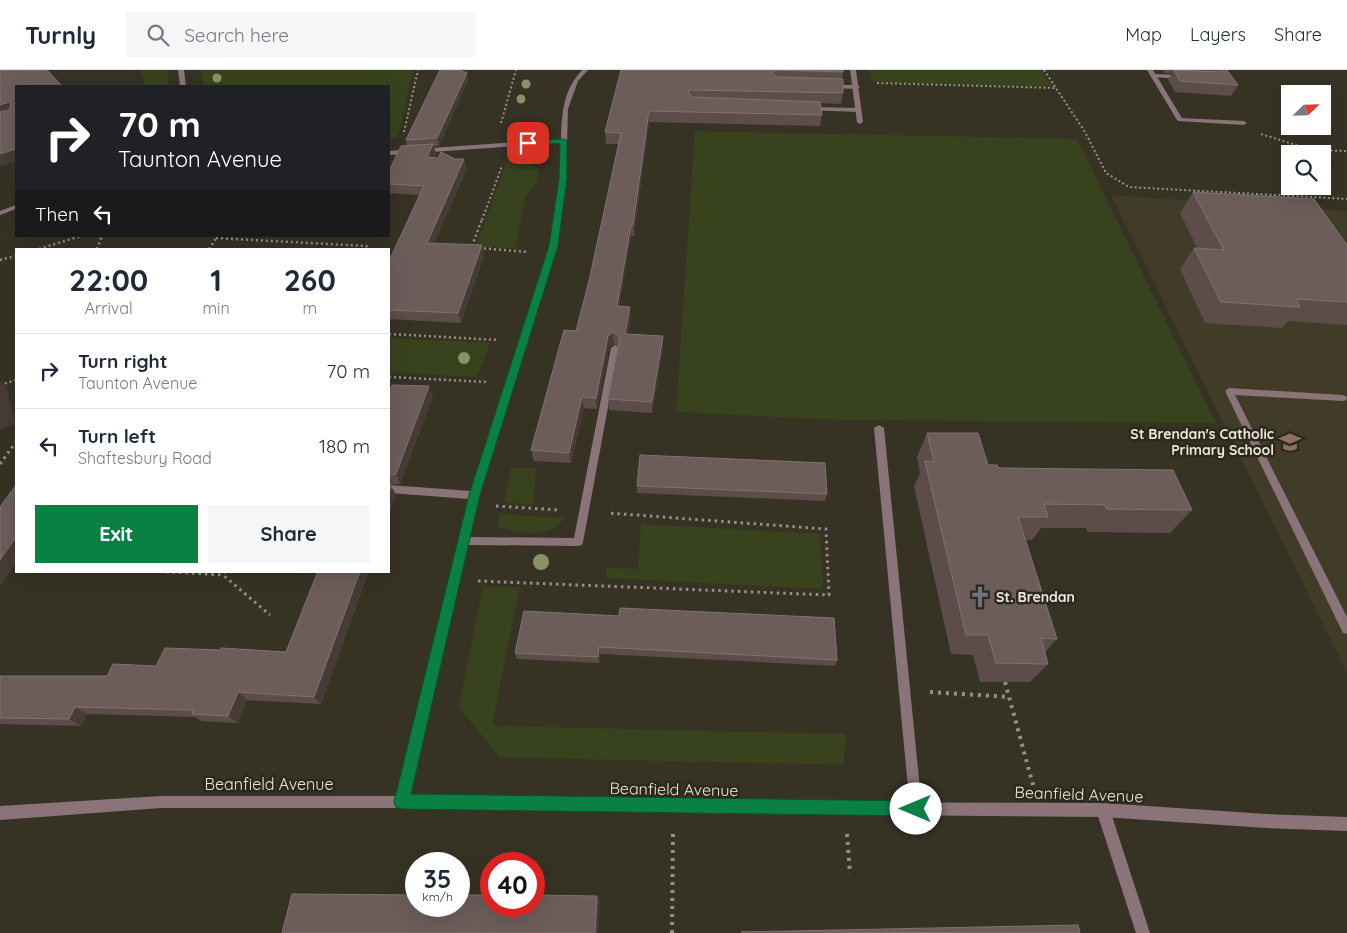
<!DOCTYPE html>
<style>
:root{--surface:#fff;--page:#f6f6f7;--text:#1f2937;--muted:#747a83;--line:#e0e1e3;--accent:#0b8043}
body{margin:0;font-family:Quicksand,sans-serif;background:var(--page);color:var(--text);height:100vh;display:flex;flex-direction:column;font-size:19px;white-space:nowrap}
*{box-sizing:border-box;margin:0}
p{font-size:16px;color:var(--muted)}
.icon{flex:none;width:28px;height:28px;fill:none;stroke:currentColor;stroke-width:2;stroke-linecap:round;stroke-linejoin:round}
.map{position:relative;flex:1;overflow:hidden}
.details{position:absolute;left:15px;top:178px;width:375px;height:325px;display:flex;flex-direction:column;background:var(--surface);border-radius:0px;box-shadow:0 5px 20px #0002}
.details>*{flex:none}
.top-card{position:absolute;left:15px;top:15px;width:375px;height:152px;border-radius:0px;box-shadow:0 5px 20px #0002;background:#202124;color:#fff;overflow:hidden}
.needle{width:32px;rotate:67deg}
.tools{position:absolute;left:1281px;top:15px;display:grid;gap:10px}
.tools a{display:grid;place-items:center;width:50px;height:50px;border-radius:0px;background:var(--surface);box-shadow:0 5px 20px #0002;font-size:25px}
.speed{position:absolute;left:405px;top:782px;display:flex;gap:10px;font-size:25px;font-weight:700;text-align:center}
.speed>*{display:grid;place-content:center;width:65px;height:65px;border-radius:50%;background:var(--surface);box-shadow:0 5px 20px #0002;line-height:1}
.speed small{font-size:12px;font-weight:400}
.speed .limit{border:8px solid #d22;background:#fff;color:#111}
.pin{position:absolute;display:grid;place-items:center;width:42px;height:42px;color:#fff;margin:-21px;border-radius:10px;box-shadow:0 2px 8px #0006}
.me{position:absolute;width:55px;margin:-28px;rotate:270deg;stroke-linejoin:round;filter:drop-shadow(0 0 4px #0008)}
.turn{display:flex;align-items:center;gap:18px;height:105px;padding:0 20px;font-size:22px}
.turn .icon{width:65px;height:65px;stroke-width:2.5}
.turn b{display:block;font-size:35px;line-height:42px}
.then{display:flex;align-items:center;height:48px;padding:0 20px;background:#0003;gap:10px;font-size:19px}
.eta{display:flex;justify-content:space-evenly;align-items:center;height:85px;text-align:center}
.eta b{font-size:30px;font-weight:800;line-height:35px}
.action{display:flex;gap:10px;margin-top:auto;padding:10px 20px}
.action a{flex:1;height:58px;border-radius:0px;background:var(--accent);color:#fff;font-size:20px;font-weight:800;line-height:58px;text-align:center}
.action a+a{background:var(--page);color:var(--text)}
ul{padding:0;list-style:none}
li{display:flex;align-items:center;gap:15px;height:75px;padding:0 20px;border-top:1px solid var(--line)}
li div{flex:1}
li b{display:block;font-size:19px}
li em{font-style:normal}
header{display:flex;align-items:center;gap:30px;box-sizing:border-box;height:70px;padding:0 25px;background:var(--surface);border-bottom:1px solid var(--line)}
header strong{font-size:24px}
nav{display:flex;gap:28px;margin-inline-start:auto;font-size:18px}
.search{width:350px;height:45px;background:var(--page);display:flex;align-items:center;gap:12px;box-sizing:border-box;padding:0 18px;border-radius:0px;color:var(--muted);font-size:19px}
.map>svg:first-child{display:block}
.built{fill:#413c28}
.green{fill:#38431e}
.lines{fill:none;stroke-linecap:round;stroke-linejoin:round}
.path-far3{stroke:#949286;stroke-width:2;stroke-dasharray:2 2.5;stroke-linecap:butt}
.path-far2{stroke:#949286;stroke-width:2.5;stroke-dasharray:2 3;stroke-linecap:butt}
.path-far1{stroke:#949286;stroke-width:3;stroke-dasharray:2.5 4;stroke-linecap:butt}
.path{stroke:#949286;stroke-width:4;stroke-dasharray:3 5;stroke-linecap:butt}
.service{fill:#8a7479;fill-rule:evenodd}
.minor{fill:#8a7479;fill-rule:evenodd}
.tertiary{fill:#8a7479;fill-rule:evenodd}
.tree{fill:#879266}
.wall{fill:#5d4d4a}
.shaded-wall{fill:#473b35}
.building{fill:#6c5d5a;stroke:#80736f}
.route{fill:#0b8043;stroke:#07532c}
.labels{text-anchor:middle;stroke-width:5;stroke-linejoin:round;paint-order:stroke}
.poi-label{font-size:14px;font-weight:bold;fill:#eae8df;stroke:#2c291c;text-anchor:end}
.near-street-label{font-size:16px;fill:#eae8df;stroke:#2c291c}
</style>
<header>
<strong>Turnly</strong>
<div class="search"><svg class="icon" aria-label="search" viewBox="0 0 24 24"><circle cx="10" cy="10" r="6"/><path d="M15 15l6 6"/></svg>Search here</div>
<nav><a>Map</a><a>Layers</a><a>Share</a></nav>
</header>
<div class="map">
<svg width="1347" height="863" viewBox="0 0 1347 863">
<rect width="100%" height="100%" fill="#363325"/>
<path class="built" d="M 1111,125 L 1347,141 L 1347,603 Z"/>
<path class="green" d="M 140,0 L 168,0 L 168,16 L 145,16 Z
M 201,0 L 413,0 L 398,67 L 389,68 L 389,16 L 203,16 Z
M 869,0 L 1040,0 L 1052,17 L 872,12 Z
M 695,61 L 1077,69 L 1216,353 L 840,350 L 676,342 Z
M 509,86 L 521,87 L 539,99 L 536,114 L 526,125 L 516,174 L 519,179 L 476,176 Z
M 389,268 L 490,273 L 477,307 L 389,302 Z
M 511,398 L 536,398 L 533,435 L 504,432 Z
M 499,444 L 565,448 C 561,451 558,457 553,459 C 537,466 513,463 498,456 Z
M 641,454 L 820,464 L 823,519 L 606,508 L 606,498 L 638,499 Z
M 483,517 L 520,517 L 492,656 L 846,664 L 844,695 L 499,687 L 459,637 Z"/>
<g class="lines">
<path class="path-far3" d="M 1044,0 L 1085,62 L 1106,103 L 1129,117 L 1347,129
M 877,13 L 1056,18
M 501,53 L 516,0
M 404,62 L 418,0
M 1261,64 L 1312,80 L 1347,81
M 482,150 L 502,96"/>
<path class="path-far2" d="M 216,168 L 366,176 L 370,179
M 472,176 L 482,149
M 479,178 L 528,182
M 39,179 L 81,166
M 97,179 L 102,166
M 209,179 L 217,167
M 0,190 L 16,186
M 389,264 L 499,270
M 389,307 L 487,312
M 0,315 L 16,310"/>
<path class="path-far1" d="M 0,394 L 16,372
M 496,436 L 559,440
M 153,501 L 223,505
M 225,501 L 223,505 L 270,545
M 478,511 L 829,525 L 826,459 L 608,443"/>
<path class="path" d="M 1005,612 L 1033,715
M 930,622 L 1009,627
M 847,764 L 850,804
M 672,863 L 673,762"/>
<path class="service" d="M 1154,4 L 1183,5 L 1186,7 L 1183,9 L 1152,7 L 1151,6 Z
M 828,15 L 857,15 L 860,17 L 857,19 L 830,18 L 827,16 Z
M 807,37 L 858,38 L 861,40 L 858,42 L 809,40 L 806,38 Z
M 1180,48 L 1244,51 L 1247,53 L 1244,55 L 1178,51 L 1178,49 Z
M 1229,318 L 1343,325 L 1347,327 L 1346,330 L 1343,331 L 1235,325 L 1347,547 L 1347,564 L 1343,563 L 1225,321 Z
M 879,355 L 884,358 L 922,739 L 921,744 L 916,745 L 911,744 L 910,739 L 874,358 Z"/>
<path class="minor" d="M 178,0 L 184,0 L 186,16 L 180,16 Z
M 582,0 L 588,0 L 578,11 L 568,39 L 566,109 L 557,177 L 480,425 L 470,467 L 574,468 L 611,278 L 615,275 L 619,278 L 583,472 L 582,475 L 578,476 L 468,475 L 407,732 L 406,737 L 401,738 L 396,737 L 395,732 L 469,429 L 389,423 L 389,415 L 471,421 L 549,177 L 560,109 L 561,73 L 389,85 L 389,81 L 561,69 C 562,42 563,21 582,0 Z
M 850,0 L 856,0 L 863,52 L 860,54 L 857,52 Z
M 1147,0 L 1153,0 L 1183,50 L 1182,51 L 1177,50 Z
M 16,135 L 16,139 L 0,145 L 0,141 Z
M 1103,733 L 1108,735 L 1110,740 L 1150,863 L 1136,863 L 1096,740 L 1098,735 Z"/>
<path class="tertiary" d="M 161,726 L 401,726 L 749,732 L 1103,733 L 1266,744 L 1347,747 L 1347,761 L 1266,758 L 1103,747 L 749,744 L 401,738 L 161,738 L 0,750 L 0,736 Z"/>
</g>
<g class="tree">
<circle cx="217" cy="8" r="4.5"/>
<circle cx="526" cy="14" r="4.5"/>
<circle cx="521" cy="29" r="4.5"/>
<circle cx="464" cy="288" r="6"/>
<circle cx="541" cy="492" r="8"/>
</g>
<path class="wall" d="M 621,0 L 843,0 L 842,9 L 843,23 L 841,34 L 820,33 L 822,45 L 820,56 L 649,52 L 634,166 L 631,166 L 619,236 L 631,248 L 628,264 L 663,266 L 663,278 L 652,343 L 609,340 L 608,329 L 618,277 L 614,274 L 609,278 L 597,339 L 584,338 L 571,393 L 534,391 L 531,380 L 576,261 L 589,211 L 619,74 L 606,74 L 605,62 Z
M 1163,0 L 1227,0 L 1238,15 L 1231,26 L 1175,22 L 1168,10 L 1172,3 L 1165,3 Z
M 468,10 L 439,76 L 434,76 L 436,84 L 434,88 L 464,89 L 467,99 L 434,173 L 484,185 L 461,253 L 389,249 L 389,191 L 419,125 L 389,123 L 389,101 L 407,76 L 406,70 Z
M 1193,122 L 1347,175 L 1347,255 L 1288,251 L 1282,258 L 1205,253 L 1180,199 L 1194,178 L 1198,179 L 1180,143 Z
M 389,324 L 433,326 L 400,414 L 389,415 Z
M 927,363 L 988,395 L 1192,440 L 1170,463 L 1088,462 L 1086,458 L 1041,458 L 1032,470 L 1026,470 L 1057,569 L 1045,582 L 1048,594 L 1030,612 L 980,612 L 973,585 L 951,584 L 914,416 L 920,403 L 917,387 Z
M 637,416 L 827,424 L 825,431 L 637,423 Z
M 318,501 L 369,501 L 321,634 L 247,630 L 238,653 L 201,651 L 195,647 L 87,644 L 81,656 L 0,654 L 0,606 L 107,606 L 156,596 L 220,580 L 286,582 Z
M 524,541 L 837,590 L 835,596 L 600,584 L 599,593 L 517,589 L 515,583 Z"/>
<path class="shaded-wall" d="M 467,3 L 468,10 L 439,76 L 437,68 Z
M 9,32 L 16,42 L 0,46 L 0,35 Z
M 649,41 L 649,52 L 634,166 L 633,155 Z
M 433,74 L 436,84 L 430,97 L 427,87 Z
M 16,79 L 16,92 L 0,96 L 0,84 Z
M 464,89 L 467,99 L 430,183 L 427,173 Z
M 631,155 L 631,166 L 617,247 L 617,236 Z
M 482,175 L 484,185 L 461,253 L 458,243 Z
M 630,237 L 631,248 L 625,275 L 625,264 Z
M 613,262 L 614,274 L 609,278 L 597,339 L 596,328 L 608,266 Z
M 663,266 L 663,278 L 652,343 L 652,332 Z
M 0,311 L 7,318 L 15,354 L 0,360 Z
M 429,316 L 433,326 L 400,414 L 396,404 Z
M 582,327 L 584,338 L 571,393 L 569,383 Z
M 391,416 L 396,425 L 389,446 L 389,423 Z
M 16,467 L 16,493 L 0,517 L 0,490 Z
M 360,501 L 369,501 L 321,634 L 314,627 Z
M 599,577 L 600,584 L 599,593 L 598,587 Z
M 238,622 L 247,630 L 238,653 L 228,646 Z
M 75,637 L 87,644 L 81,656 L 69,649 Z
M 597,826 L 600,831 L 598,863 L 595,863 Z"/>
<path class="building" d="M 0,0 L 47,0 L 62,16 L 16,16 L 16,79 L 0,84 L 0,42 L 9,40 L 11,34 L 9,32 L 0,35 Z
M 440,0 L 460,0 L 467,3 L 437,68 L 406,70 Z
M 621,0 L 843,0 L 843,2 L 775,0 L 772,3 L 777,7 L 843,9 L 843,23 L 690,20 L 688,22 L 692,27 L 820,32 L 822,45 L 649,41 L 633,155 L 631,155 L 617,236 L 630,237 L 625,264 L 663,266 L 652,332 L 608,329 L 620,267 L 613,262 L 608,266 L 596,328 L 582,327 L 569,383 L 531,380 L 564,260 L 576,261 L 589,211 L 621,63 L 605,62 Z
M 1174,0 L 1220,2 L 1222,0 L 1227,0 L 1238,15 L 1180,11 Z
M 433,74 L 427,87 L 438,88 L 441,82 L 455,89 L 464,89 L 427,173 L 482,175 L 458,243 L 389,240 L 389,191 L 424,116 L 389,114 L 389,101 L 401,76 Z
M 1193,122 L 1314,129 L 1347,175 L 1347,232 L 1296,229 L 1300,237 L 1221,232 L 1194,178 L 1224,180 Z
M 392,315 L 429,316 L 396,404 L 389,405 L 389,324 Z
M 927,363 L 978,363 L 988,395 L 997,395 L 998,398 L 1173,400 L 1192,440 L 1107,439 L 1105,435 L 1044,434 L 1048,447 L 1018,447 L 1057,569 L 1041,568 L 1048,594 L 996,593 L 988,565 L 966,565 L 925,391 L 934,392 Z
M 640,385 L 825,393 L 827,424 L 637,416 Z
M 16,415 L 16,467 L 0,490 L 0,437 Z
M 389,416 L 391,416 L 389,423 Z
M 318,501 L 360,501 L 314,627 L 238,622 L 228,646 L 192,644 L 193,640 L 75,637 L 69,649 L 0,648 L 0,606 L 107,606 L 113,594 L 156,596 L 165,578 L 220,580 L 221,578 L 286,582 Z
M 620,538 L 834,548 L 837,590 L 599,577 L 598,587 L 515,583 L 524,541 L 619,546 Z
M 292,824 L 416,825 L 416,836 L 459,836 L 459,825 L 491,825 L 491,836 L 534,836 L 534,825 L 597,826 L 595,863 L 282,863 Z
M 1078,855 L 1080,863 L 741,862 Z"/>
<path class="route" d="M 564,69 L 567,71 L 567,109 L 558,176 L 480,425 L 411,724 L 916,731 L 922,734 L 924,739 L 922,744 L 916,746 L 402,739 L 396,737 L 394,732 L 469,425 L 549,176 L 559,109 L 560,73 L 528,76 L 524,73 L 528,71 Z"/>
<defs>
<g id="school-bare" transform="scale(1.725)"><path d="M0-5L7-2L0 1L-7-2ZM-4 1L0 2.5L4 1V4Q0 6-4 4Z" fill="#8d6e63" stroke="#2c291c" stroke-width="2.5" paint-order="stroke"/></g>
<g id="church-bare" transform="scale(1.725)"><path d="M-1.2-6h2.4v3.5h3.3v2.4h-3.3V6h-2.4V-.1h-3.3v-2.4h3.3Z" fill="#6b7280" stroke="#2c291c" stroke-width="2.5" paint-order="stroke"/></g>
</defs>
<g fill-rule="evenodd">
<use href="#school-bare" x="1290" y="372"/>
<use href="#church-bare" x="980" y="527"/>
</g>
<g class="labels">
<g class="poi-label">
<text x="1274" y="369">St Brendan's Catholic<tspan x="1274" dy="16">Primary School</tspan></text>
<text x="996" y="532" text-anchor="start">St. Brendan</text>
</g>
<g class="near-street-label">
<text x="269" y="720">Beanfield Avenue</text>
<text transform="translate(674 719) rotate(1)" y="6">Beanfield Avenue</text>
<text transform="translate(1079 724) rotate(2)" y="6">Beanfield Avenue</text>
</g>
</g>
</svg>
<div class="tools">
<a><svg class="needle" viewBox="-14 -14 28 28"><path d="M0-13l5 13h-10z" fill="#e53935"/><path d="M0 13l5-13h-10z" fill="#747a83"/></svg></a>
<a><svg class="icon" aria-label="search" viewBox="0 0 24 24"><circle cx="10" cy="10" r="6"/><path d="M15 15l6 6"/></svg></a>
</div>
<div class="speed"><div>35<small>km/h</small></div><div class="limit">40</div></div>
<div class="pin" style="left:528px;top:73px;background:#d93025"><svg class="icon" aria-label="arrive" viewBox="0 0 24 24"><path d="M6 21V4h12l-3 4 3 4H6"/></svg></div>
<svg class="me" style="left:916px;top:739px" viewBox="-20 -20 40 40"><circle r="19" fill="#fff"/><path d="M0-13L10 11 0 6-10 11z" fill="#0b8043"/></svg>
<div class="top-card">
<div class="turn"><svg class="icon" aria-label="right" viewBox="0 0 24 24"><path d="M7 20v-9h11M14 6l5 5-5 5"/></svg><div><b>70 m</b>Taunton Avenue</div></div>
<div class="then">Then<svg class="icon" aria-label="left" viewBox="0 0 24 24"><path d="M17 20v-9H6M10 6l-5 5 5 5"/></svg></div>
</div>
<section class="details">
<div class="eta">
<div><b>22:00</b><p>Arrival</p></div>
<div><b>1</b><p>min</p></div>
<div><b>260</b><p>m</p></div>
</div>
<ul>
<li><svg class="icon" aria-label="right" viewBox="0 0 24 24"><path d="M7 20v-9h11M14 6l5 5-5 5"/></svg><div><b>Turn right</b><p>Taunton Avenue</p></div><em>70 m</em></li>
<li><svg class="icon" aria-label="left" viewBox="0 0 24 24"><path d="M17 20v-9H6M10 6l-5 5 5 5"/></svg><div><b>Turn left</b><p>Shaftesbury Road</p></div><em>180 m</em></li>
</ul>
<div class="action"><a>Exit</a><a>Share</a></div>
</section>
</div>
